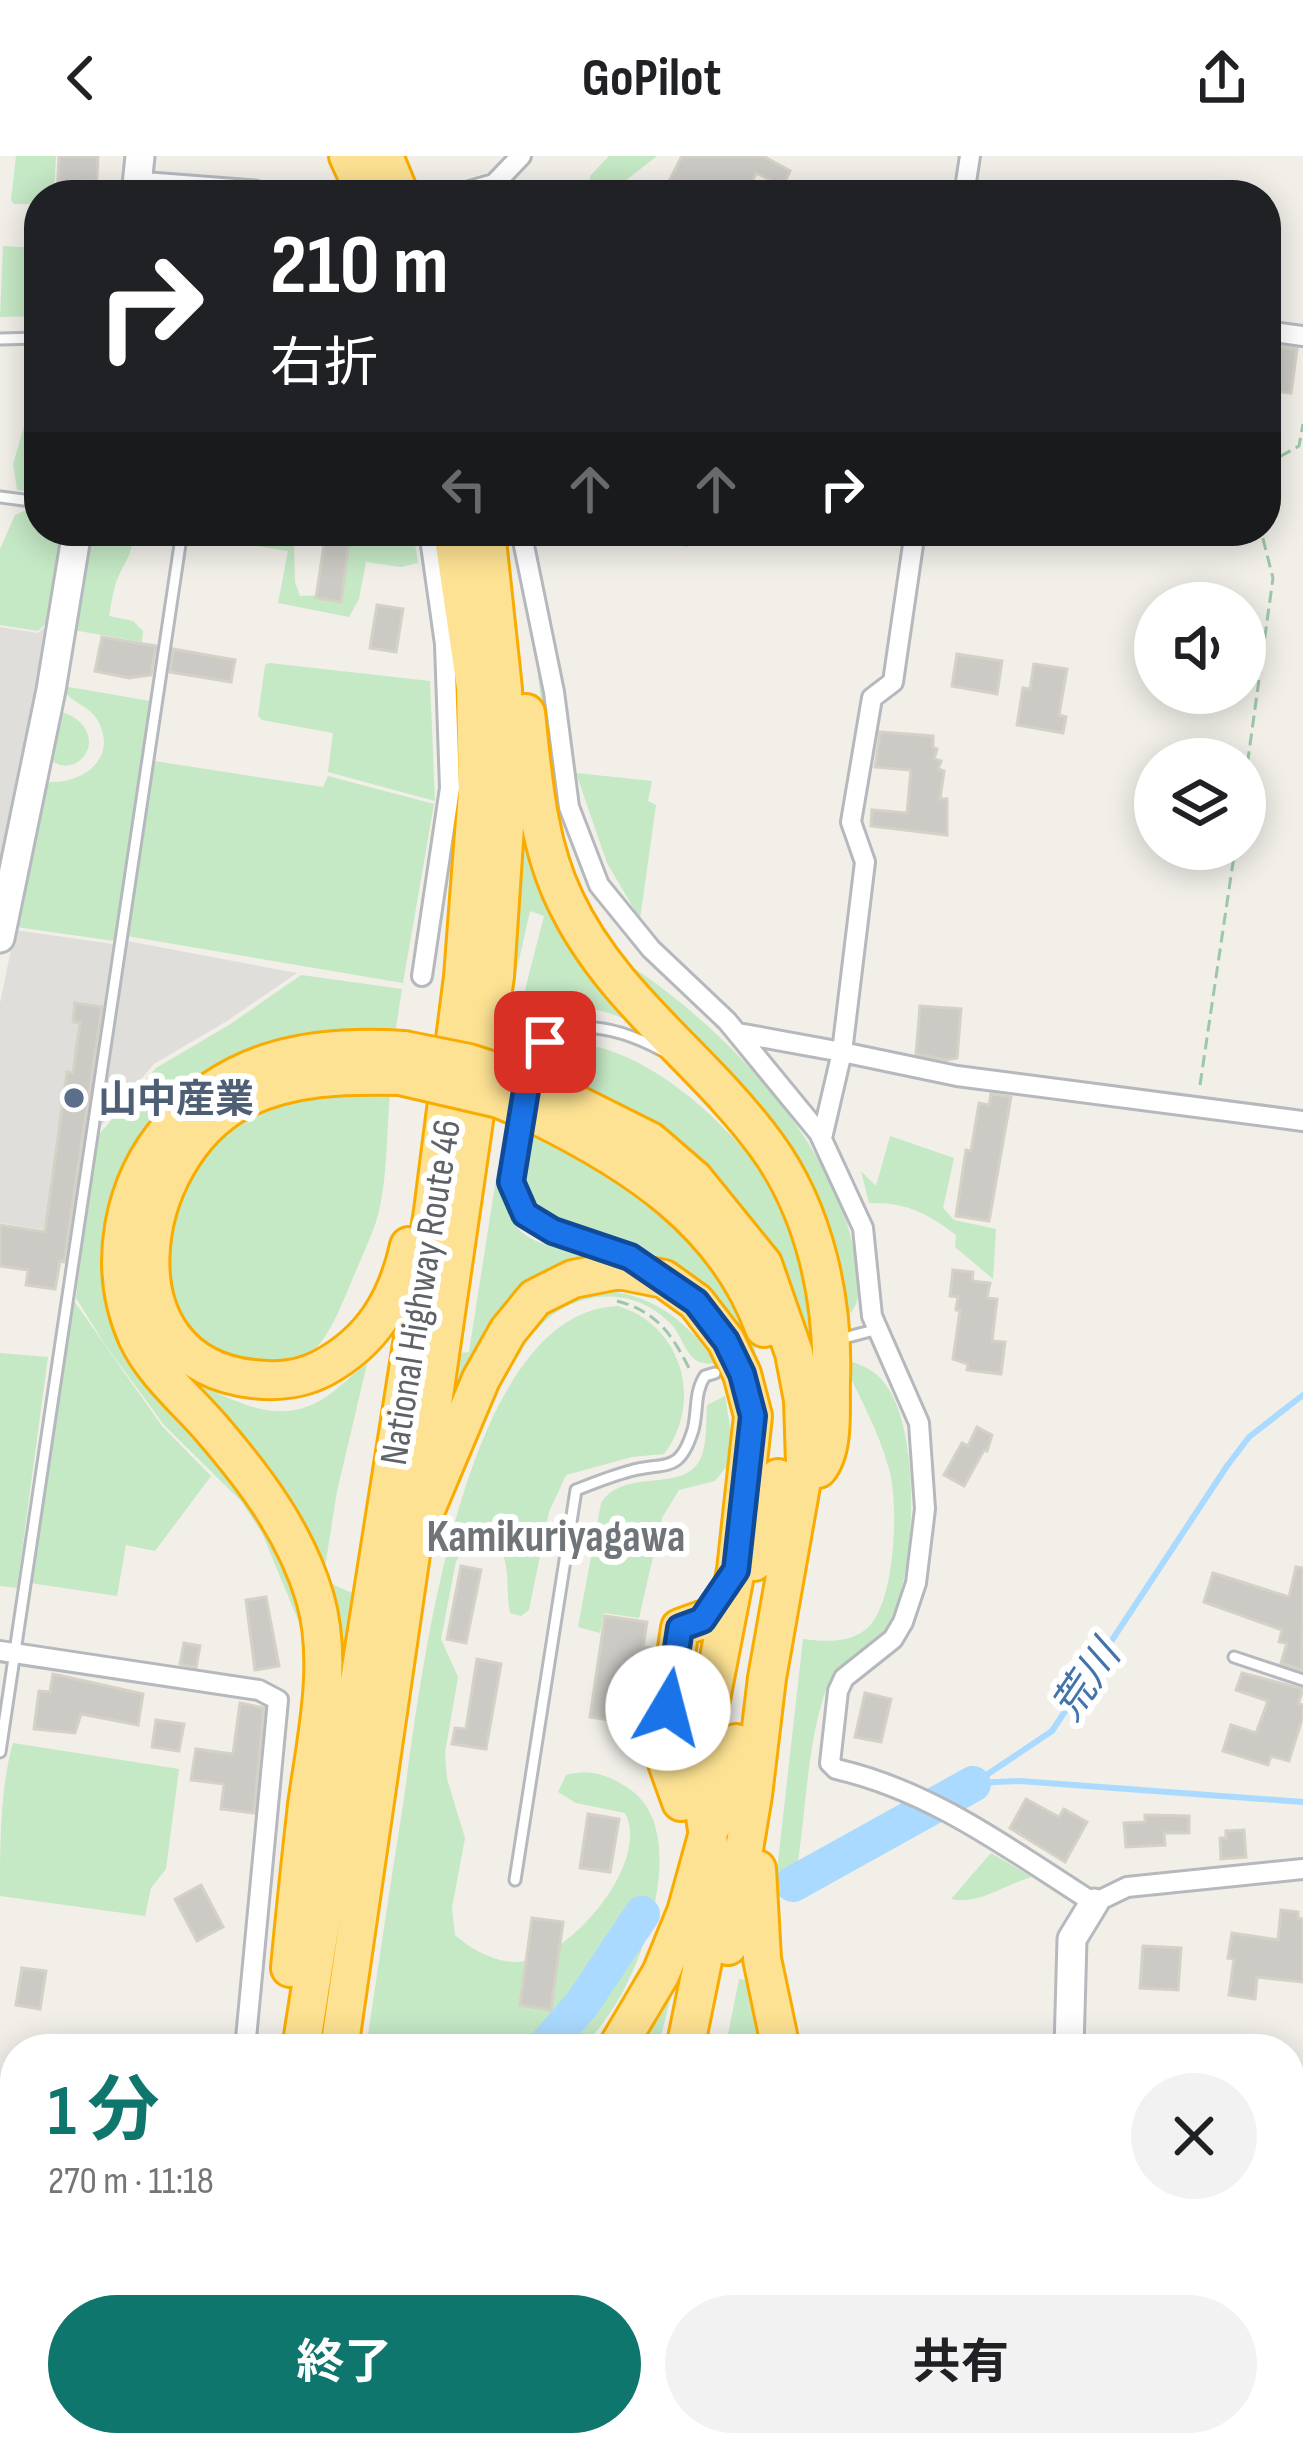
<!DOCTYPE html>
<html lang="ja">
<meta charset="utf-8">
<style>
:root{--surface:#fff;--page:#f2f2f2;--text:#202124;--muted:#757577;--accent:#0f766e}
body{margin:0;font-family:"Sofia Sans Condensed","Noto Sans JP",sans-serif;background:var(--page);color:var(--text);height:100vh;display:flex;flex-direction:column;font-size:45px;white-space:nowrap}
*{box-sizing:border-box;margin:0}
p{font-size:39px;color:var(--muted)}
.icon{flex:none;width:66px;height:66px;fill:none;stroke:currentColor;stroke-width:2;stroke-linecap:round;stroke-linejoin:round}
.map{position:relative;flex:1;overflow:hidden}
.sheet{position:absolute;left:0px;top:1878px;width:1305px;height:423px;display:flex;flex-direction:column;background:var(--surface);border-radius:48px 48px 0 0;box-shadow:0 6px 30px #0003}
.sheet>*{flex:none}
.hud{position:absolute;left:24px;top:24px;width:1257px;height:366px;border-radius:48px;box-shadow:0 6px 30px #0003;background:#202124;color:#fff;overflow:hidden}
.buttons{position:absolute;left:1134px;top:426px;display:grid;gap:24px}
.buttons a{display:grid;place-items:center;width:132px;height:132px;border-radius:50%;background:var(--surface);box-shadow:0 6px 30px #0003;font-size:60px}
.pin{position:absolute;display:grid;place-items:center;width:102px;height:102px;color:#fff;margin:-51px;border-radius:24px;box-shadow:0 6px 18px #0006}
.me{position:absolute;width:132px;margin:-66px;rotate:8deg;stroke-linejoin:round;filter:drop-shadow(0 0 9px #0008)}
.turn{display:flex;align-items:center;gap:42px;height:252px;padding:0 48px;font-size:54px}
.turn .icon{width:156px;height:156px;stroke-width:2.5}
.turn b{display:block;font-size:84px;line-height:102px}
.lanes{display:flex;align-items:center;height:114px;padding:0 48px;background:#0003;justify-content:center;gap:60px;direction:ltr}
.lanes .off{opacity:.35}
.round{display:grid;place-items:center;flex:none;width:126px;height:126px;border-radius:63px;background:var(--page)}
.headline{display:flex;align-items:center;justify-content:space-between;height:204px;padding:0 48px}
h1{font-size:72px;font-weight:700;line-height:90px;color:var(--accent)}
.button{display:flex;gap:24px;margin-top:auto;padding:24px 48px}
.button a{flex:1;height:138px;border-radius:72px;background:var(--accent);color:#fff;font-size:48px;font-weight:700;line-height:138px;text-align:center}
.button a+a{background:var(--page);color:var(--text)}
header{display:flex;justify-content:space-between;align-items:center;height:156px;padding:0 48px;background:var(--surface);font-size:54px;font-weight:700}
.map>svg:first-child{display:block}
.industrial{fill:#e0deda}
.green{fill:#c5e8c5}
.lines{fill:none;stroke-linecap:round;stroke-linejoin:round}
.stream{stroke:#aadaff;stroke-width:6}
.river{stroke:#aadaff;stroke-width:36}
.building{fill:#cccac5;stroke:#d6d1c6;stroke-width:3}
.lane-casing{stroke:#b5b8bc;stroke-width:15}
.street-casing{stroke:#b5b8bc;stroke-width:24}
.secondary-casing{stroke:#b6babf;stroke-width:33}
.highway-casing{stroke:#f9ab00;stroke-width:42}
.path{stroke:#9cc7a9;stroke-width:3;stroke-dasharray:12 6;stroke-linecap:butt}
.lane{stroke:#fff;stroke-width:9}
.street{stroke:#fff;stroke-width:18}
.secondary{stroke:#fff;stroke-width:27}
.highway{stroke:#fde293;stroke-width:36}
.highway-bridge-casing{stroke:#f9ab00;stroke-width:42;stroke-linecap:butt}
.highway-bridge{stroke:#fde293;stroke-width:36}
.route-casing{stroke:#114b97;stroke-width:30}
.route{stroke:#1a73e8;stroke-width:21}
.service-dot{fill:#5c6f8a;stroke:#fff;stroke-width:4.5}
.labels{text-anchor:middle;stroke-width:12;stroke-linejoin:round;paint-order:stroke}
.service-label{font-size:39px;font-weight:bold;fill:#4e5e75;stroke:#fff;text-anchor:start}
.street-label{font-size:39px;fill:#5f6368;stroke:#fff}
.water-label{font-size:42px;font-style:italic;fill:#4174aa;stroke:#fff}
.quarter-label{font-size:45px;font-weight:bold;fill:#70757a;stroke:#fff}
</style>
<header><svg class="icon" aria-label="back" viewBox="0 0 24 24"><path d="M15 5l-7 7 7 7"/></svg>GoPilot<svg class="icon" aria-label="share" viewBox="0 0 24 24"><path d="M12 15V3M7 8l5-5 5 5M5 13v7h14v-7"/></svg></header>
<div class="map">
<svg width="1303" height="2299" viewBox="0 0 1303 2299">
<rect width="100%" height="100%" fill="#f1efe8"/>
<path class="industrial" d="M 51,466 L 0,726 L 0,471 L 38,477 Z
M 15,774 L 113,788 L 70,1078 L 0,1067 L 0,847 Z
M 127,785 L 297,817 L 227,865 L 154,908 L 98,973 Z"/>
<path class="green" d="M 16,0 L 56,0 L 54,39 L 39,39 L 39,48 L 14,48 L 11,44 Z
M 609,0 L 657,0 L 621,28 L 599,37 L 589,31 L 590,20 Z
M 3,90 L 39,92 L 39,160 L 0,161 Z
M 39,220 L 39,337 L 17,334 L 13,308 Z
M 24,355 L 39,357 L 39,375 L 67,375 L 52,462 L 38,475 L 0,469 L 0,393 L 15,359 Z
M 92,375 L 130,375 C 138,395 120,411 115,430 C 112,440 111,450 109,460 L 133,465 L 143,475 L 142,486 L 73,474 Z
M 338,375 L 413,375 L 418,407 L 401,411 L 366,406 L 359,443 L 349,461 L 278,447 L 288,395 L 194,380 L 201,376 L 294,388 L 295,426 L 300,440 L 322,439 Z
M 509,375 L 527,431 L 547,532 L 564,656 L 554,649 L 534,487 Z
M 614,375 L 688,375 L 688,391 Z
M 269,507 L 430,525 L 435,645 L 328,616 L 333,577 L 262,564 L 258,560 L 265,509 Z
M 69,531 L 150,545 L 114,785 L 16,771 L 38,637 L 50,626 C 84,627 118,602 98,565 C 90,549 71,548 63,532 Z
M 60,555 C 118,575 76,632 46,600 L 55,559 Z
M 154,605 L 323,631 L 328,620 L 434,648 L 403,827 L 127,780 Z
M 576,617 L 652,625 L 648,645 L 656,649 L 640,763 L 607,707 Z
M 524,677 L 551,743 L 631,866 C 574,839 542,851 517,909 L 513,905 L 519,857 L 544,760 L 530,755 L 512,835 L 506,835 Z
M 619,803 C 716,861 844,993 856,1109 C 859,1135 863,1150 840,1166 L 831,1100 Z
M 301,819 L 402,833 L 394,884 L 217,912 L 175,942 L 148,973 L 123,1012 L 109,1065 L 194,1277 L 247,1337 L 287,1409 L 301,1471 L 262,1377 L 241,1345 L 164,1269 L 104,1187 L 76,1142 L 95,983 L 156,912 L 229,869 Z
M 587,889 C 663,901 753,989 787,1057 C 797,1077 815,1142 817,1164 C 820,1188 814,1215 813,1239 L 802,1175 L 550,913 L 548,902 L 567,890 Z
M 333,938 L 390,938 C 386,979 388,1027 376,1066 C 368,1089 357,1111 348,1134 C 339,1154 332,1173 318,1190 C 303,1207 280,1209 259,1207 C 141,1196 148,1053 216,988 C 248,958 291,945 333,938 Z
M 890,980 L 954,1002 L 943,1052 L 954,1064 L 996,1073 L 993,1123 L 955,1091 L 956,1079 C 928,1057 905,1046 869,1047 L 861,1015 L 876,1030 Z
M 530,981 L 567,990 L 655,1044 L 736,1140 L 755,1192 L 762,1249 L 671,1108 L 638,1089 L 559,1066 L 541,1056 L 531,1043 L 525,1022 Z
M 498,1010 C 506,1088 529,1085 598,1102 L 546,1121 L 441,1293 L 453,1198 L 469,1196 Z
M 592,1134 C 646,1134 687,1162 715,1207 C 686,1212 686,1184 671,1168 C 639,1134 589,1132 552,1159 C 534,1173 518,1197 503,1215 L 502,1205 L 550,1154 Z
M 74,1145 L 162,1270 L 211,1320 L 155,1395 L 126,1389 L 117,1440 L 30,1427 Z
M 618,1150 C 682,1169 704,1246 664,1298 L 632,1301 L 566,1319 L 549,1356 L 529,1454 L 521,1460 L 510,1457 C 506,1437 510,1409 501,1395 L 466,1390 L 456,1405 L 441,1483 L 458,1521 L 445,1597 L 447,1623 L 465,1682 L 452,1752 L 455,1779 C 471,1793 492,1805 514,1806 C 567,1808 652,1706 625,1657 L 576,1647 L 558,1636 L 566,1619 C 589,1612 608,1619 628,1632 C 688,1671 649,1789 621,1839 C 611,1858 596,1875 584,1893 L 366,1893 C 378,1812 390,1730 403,1649 C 420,1530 460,1155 618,1150 Z
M 0,1197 L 48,1201 L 17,1432 L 0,1430 Z
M 848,1205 C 867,1210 881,1218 891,1237 C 920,1289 917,1420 887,1471 C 870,1499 835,1503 825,1536 C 806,1595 806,1658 796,1719 L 776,1724 L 803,1483 C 826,1486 855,1488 872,1467 C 895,1438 899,1348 889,1313 C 879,1276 861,1244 845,1210 Z
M 367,1208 L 337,1335 L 323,1424 L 352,1437 L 339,1530 L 329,1447 L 186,1224 C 231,1241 274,1272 321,1244 C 338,1234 351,1219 367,1208 Z
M 725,1240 L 735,1300 L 715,1325 L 679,1334 L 662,1362 L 639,1462 L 604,1457 L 600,1477 L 578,1471 L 601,1347 C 627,1308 690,1342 703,1296 C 707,1282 706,1264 707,1249 Z
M 13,1587 L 179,1613 L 166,1713 L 151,1732 L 145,1760 L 0,1740 C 0,1691 0,1632 13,1587 Z
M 991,1697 L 1032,1721 C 1006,1728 977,1750 951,1743 Z
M 739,1823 L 755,1825 L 769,1893 L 725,1893 Z
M 672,1835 L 658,1893 L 635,1893 Z
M 0,2034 L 15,2034 L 15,2077 L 0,2077 Z
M 1303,2046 L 1303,2149 L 1290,2143 L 1290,2070 Z
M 0,2188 L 15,2189 L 15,2228 L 0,2226 Z
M 619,2286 L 813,2286 L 835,2299 L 617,2299 Z
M 867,2286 L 1027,2286 L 1026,2299 L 884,2299 Z
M 1046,2286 L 1111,2286 L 1211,2299 L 1068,2299 L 1068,2291 Z"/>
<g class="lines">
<path class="stream" d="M 976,1627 L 1020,1625 L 1303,1646
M 973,1628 L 1052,1575 L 1227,1310 L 1249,1281 L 1303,1239"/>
<path class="river" d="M 793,1728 L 973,1628
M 543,1893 L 582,1848 L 642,1758
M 0,2025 L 15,2025"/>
</g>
<path class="building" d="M 59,0 L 98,0 L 96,39 L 57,39 Z
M 682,0 L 763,0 L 790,15 L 783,30 L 756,17 L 746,39 L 662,39 Z
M 1267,189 L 1297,193 L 1291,237 L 1266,234 Z
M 326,375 L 350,379 L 341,446 L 316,442 Z
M 377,449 L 403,453 L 396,496 L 370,492 Z
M 102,481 L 156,490 L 151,519 L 129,522 L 95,515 Z
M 173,493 L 235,504 L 231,526 L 170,516 Z
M 957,498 L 1002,505 L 997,538 L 952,530 Z
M 1034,508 L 1067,513 L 1059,559 L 1066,561 L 1063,577 L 1017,569 L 1023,532 L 1030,533 Z
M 880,576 L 933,580 L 933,591 L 937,593 L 934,603 L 941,605 L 938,613 L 944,615 L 940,643 L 947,643 L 947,679 L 871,670 L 872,654 L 907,657 L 911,614 L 875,611 Z
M 75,847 L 102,851 L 64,1106 L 60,1105 L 55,1133 L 26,1129 L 28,1114 L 0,1110 L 0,1069 L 45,1076 L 67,916 L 73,917 L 80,867 L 73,866 Z
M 920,850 L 961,853 L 957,902 L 947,904 L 916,898 Z
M 991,938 L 1011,941 L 989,1065 L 956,1060 L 966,994 L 971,995 L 979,947 L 989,949 Z
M 953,1114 L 973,1116 L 972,1125 L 990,1127 L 987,1142 L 997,1143 L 992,1185 L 1005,1186 L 1001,1218 L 967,1214 L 968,1208 L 953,1203 L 960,1155 L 956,1154 L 958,1141 L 950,1140 Z
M 977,1271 L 992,1279 L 987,1295 L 984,1294 L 964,1330 L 944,1319 L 962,1287 L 968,1290 Z
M 461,1410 L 481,1414 L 466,1487 L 447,1483 Z
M 1296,1411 L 1303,1412 L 1302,1514 L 1281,1507 L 1287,1487 L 1279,1486 L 1282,1474 L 1204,1446 L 1213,1417 L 1289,1441 Z
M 266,1441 L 279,1510 L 255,1514 L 246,1444 Z
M 605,1460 L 647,1466 L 643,1491 L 654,1492 L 649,1525 L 638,1523 L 631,1567 L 590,1561 Z
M 184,1487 L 200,1490 L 196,1511 L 180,1508 Z
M 477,1503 L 501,1508 L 486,1593 L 452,1588 L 455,1572 L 466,1573 Z
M 1242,1517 L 1303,1533 L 1298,1548 L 1303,1549 L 1303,1560 L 1289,1605 L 1271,1600 L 1268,1609 L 1223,1595 L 1231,1569 L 1256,1577 L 1268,1545 L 1236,1534 Z
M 53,1518 L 143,1538 L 138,1569 L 81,1558 L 75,1577 L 34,1573 L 39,1535 L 50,1536 Z
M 865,1537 L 891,1543 L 881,1586 L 855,1581 Z
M 240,1547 L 264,1552 L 254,1657 L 221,1653 L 224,1628 L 191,1624 L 196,1593 L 233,1598 Z
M 156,1564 L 184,1568 L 179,1595 L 152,1591 Z
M 1026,1643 L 1059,1661 L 1064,1653 L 1087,1666 L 1065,1706 L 1010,1672 Z
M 588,1658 L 619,1663 L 610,1716 L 580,1712 Z
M 1145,1659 L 1189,1660 L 1189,1677 L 1164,1677 L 1165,1689 L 1126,1691 L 1124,1667 L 1145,1666 Z
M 1244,1674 L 1246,1701 L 1221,1703 L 1220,1682 L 1226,1682 L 1226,1675 Z
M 201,1729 L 223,1771 L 197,1785 L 175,1743 Z
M 1281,1754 L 1298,1756 L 1298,1762 L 1303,1763 L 1303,1826 L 1257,1821 L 1255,1843 L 1229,1839 L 1234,1803 L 1228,1802 L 1232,1777 L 1278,1784 Z
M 532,1762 L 563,1766 L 551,1854 L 520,1849 Z
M 1143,1790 L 1181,1792 L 1178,1834 L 1140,1832 Z
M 22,1812 L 46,1815 L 40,1853 L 16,1849 Z"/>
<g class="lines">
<g class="lane-casing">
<path id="lane" d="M 0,183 L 39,182
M 0,341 L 39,346
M 528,918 C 545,849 618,871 663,895
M 521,964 C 518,982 512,1002 512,1021 C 511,1074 590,1085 629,1101
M 844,1182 L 878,1173
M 1234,1501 L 1303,1524
M 0,1596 L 182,375
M 515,1724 L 576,1334 C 594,1327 611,1320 630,1315 C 666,1305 679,1319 693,1274 C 698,1256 694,1236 705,1220 L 715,1217"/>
</g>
<g class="street-casing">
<path id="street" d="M 456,39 L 494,28 L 521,0
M 964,39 L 970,0
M 1266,175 L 1303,180
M 521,375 L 554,536 L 569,651 L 599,729 L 651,793 L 727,865 L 819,977 L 863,1072 L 872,1160 L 919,1267 L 925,1353 L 916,1427 L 903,1466 L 893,1483 L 844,1522 L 838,1535 L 830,1607 L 836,1613 C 933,1635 1012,1695 1094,1747 L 1127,1731 L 1303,1713
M 915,375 L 893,526 L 872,542 L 851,666 L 865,706 L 842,896 L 957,920 L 1303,965
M 422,820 L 450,632 L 445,488 L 429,375
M 738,877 L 842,896 L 822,982
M 0,1495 L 259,1534 L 278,1544 L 245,1893
M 0,1994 L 15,1995
M 1290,2158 L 1303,2160
M 452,2286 L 487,2290 L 486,2299
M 202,2299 L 204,2286
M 312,2299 L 314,2286
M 381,2299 L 382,2286"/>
</g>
<g class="secondary-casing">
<path id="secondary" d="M 137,30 L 254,39
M 136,39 L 140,0
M 0,782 L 51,534 L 77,375
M 1069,1893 L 1072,1783 L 1094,1747
M 1044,2299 L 1044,2292"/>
</g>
<g class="highway-casing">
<path id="highway" d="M 348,0 L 366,39
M 384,0 L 400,39
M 526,557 C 533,620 537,686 565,744 C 612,844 704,903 767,990 C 815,1056 834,1145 831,1224 C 830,1250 835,1293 818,1313
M 400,920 C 345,919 290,919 240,945 C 134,1002 103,1207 253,1223 C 278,1226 300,1224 323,1212 C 373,1185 397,1144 409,1090
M 540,930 L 650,985 L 694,1023 L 763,1108 L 794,1197 L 803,1244 L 805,1307 L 767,1522 L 753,1639 L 728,1790
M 536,959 C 632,1006 726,1066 764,1172
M 427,1351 L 481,1223 L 508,1175 L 535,1142 L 573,1123 L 619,1114 L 664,1123 L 696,1146 L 726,1185 L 742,1218 L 753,1260 L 736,1414 L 698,1610 L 714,1724 L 709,1775 L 685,1893
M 754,1406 L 778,1322
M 681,1646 L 662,1593 L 680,1472 L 702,1464
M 757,1713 L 762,1803 L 781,1893
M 290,1812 C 295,1758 301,1703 307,1649 C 316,1584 334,1507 315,1442 C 296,1377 255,1323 212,1273 C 187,1244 153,1216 137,1181 C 106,1111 122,1026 172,970 C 234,901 315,888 404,894
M 301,1893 L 433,1055 L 463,821 L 477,637 L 475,531 L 452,375
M 339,1893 L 495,820 L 507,641 L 503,533 L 486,375
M 616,1893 L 661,1817 L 686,1756 L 707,1680 L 730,1630 L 736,1587
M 0,2091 L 15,2091
M 0,2118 L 15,2119
M 0,2153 L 15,2154
M 1290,2227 L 1303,2229
M 1290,2283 L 1303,2285
M 841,2286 L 857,2299
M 241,2299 L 243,2286
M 279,2299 L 281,2286
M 600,2299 L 602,2286"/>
</g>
<path class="path" d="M 1266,334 L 1281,300 L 1299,290 L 1303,268
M 1245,625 L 1273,422 L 1261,375
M 1200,929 L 1235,693
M 617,1145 C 657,1156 671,1177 689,1212
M 0,2234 L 15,2236
M 31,2299 L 44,2286"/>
<use href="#lane" class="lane"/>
<use href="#street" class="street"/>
<use href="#secondary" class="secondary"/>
<use href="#highway" class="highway"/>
<g class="highway-bridge-casing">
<path id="highway-bridge" d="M 404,894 L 469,907 L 540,930
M 400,920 L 499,943 L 536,959"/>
</g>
<use href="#highway-bridge" class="highway-bridge"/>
</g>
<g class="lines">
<g class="route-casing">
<path id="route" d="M 545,886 L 530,910 L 511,1026 L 525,1058 L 553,1075 L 630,1101 L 696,1146 L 726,1185 L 742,1218 L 753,1260 L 736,1414 L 702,1464 L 680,1472 L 668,1552"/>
</g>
<use href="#route" class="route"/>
</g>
<circle class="service-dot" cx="74" cy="942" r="12"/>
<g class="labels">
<g class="service-label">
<text x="98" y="956">山中産業</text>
</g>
<g class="street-label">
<text transform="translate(419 1136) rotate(-81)" y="14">National Highway Route 46</text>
</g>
<g class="water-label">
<text transform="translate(1085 1524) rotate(-56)" y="15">荒川</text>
</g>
<g class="quarter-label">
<text x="556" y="1395">Kamikuriyagawa</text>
</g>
</g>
</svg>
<div class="buttons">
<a><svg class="icon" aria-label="sound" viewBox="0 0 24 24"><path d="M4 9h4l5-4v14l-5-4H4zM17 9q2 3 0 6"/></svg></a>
<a><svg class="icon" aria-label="layers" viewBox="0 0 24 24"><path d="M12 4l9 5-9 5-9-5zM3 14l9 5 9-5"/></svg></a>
</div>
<div class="pin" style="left:545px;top:886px;background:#d93025"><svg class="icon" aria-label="arrive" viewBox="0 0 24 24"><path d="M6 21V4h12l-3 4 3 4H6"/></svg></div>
<svg class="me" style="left:668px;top:1552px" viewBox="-20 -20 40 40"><circle r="19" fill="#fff"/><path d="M0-13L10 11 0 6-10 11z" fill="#1a73e8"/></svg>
<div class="hud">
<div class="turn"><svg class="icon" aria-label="right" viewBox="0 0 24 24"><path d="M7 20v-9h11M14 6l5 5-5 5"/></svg><div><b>210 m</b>右折</div></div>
<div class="lanes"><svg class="icon off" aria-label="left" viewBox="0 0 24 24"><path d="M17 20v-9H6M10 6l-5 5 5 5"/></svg><svg class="icon off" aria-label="ahead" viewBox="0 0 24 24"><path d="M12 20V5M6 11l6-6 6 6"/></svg><svg class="icon off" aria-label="ahead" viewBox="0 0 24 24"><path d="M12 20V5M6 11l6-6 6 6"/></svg><svg class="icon" aria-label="right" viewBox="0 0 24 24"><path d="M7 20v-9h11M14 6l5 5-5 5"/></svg></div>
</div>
<section class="sheet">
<div class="headline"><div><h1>1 分</h1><p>270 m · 11:18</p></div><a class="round"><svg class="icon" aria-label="close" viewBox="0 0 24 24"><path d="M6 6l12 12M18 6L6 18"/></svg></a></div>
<div class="button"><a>終了</a><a>共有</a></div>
</section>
</div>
